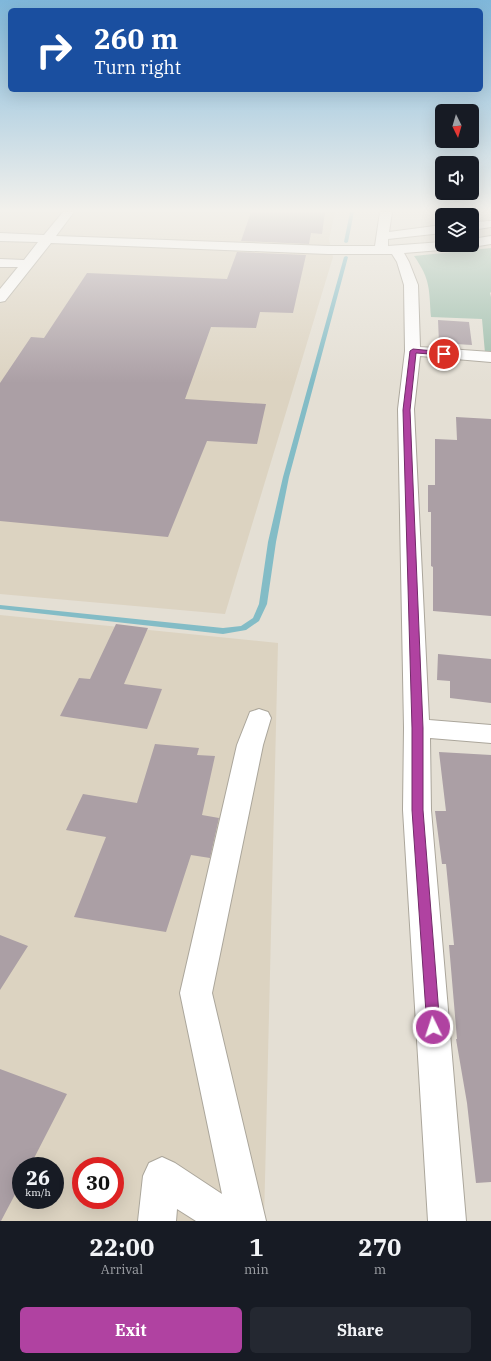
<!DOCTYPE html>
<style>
:root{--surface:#171b24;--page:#242831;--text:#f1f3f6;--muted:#9ea1a6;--accent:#b042a1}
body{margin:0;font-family:"IBM Plex Serif",serif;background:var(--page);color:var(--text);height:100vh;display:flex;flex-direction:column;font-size:15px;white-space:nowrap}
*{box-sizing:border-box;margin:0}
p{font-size:13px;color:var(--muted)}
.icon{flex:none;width:22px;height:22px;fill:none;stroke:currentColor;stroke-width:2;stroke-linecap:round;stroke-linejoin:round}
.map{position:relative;height:1221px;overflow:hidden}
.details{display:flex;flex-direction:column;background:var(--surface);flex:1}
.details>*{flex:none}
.hud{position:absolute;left:8px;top:8px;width:475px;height:84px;border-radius:6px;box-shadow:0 4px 16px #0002;background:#1a4fa0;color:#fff;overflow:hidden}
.needle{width:26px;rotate:175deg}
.tools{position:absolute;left:435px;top:104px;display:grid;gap:8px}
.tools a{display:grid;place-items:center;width:44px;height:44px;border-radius:6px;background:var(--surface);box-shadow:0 4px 16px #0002;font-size:20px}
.speed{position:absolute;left:12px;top:1157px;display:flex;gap:8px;font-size:20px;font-weight:700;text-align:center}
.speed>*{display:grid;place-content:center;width:52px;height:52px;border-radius:50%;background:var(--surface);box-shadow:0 4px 16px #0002;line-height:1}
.speed small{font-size:10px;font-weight:400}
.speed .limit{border:6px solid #d22;background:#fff;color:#111}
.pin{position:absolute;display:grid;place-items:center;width:34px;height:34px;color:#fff;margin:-17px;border:2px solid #fff;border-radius:50%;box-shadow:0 1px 4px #0007}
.me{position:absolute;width:44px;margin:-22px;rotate:356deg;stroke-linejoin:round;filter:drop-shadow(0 0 3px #0008)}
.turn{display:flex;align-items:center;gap:14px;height:84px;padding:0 20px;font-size:18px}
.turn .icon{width:52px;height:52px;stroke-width:2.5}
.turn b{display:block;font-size:28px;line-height:34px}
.eta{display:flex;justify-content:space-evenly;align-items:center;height:68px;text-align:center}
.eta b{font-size:24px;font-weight:800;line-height:28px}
.primary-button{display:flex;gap:8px;margin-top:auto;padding:8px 20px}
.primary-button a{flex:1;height:46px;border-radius:6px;background:var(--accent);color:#fff;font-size:16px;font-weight:800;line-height:46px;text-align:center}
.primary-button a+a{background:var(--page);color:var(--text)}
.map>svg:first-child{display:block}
.built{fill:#dcd3c1;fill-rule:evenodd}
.green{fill:#9cbdab}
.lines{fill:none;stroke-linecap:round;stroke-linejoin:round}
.stream{fill:#83bcc6;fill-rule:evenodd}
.building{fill:#ab9fa5}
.street-casing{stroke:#aba69b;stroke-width:2}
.street{fill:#fff;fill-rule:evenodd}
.route{fill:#b042a1;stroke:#722b69}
</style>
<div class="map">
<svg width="491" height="1221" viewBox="0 0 491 1221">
<rect width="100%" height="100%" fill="#e4dfd4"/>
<path class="built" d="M 0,212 L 335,212 L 329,239 L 333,257 L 225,614 L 0,594 Z
M 0,615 L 278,643 L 264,1221 L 0,1221 ZM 21,1166 L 55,1166 L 55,1200 L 21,1200 ZM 81,1166 L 115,1166 L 115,1200 L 81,1200 Z"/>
<path class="green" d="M 491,248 L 491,292 L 490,293 L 491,297 L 491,354 L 485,353 L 482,319 L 431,317 C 429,290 431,280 414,256 Z"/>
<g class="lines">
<path class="stream" d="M 350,212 L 354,212 L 348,242 L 346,243 L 344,242 Z
M 346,256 L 348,257 L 289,477 L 276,542 L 267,604 L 259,621 L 246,630 L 223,634 L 0,609 L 0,605 L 223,628 L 241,626 L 253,618 L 259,604 L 268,542 L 283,477 L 344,257 Z"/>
</g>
<path class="building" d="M 251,212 L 325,212 L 322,234 L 311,233 L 309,244 L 241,241 Z
M 237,252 L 306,255 L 293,313 L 260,312 L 256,328 L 211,327 L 185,399 L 266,404 L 257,444 L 207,441 L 168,537 L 0,521 L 0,383 L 31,337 L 44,338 L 87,273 L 227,279 Z
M 438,320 L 469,322 L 472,345 L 439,343 Z
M 456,417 L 491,419 L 491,616 L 433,611 L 433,567 L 431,566 L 431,512 L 428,512 L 428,485 L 435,485 L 435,439 L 457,440 Z
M 116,624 L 148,628 L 124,684 L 162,689 L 147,729 L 60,716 L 79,678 L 90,679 Z
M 438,654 L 491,659 L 491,703 L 450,698 L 450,681 L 437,680 Z
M 155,744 L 199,748 L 197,755 L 215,756 L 202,815 L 219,818 L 210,858 L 191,855 L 166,932 L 74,917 L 106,837 L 66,830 L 83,794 L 137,803 Z
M 439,752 L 491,755 L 491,1182 L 476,1183 L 467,1103 L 456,1039 L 457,1039 L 449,945 L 454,945 L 446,864 L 442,864 L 435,811 L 446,811 Z
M 0,935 L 28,946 L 0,990 Z
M 0,1069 L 67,1094 L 30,1166 L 21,1166 L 21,1183 L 1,1221 L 0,1221 Z"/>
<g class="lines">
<g class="street-casing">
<path id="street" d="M 63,212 L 74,212 L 56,236 L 328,246 L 375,246 L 380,212 L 392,212 L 389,232 L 442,225 L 442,233 L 388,239 L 388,246 L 442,242 L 442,245 L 459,245 L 457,248 L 453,249 L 404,253 L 409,262 L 418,285 L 420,347 L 491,352 L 491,362 L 420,356 L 414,409 L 429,720 L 491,725 L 491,743 L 430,738 L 431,810 L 466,1221 L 428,1221 L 403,810 L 404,728 L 398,409 L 405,351 L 404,285 L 397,262 L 392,254 L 328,254 L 51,243 L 5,301 L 0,302 L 0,289 L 18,267 L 0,267 L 0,259 L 24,260 L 38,242 L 0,241 L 0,233 L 44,235 Z
M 491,221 L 491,227 L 472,230 L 472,222 Z
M 491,236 L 491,244 L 472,247 L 467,245 L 472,245 L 472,239 Z
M 259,709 L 268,712 L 271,718 L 263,745 L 212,993 L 266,1221 L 196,1221 L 177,1209 L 176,1221 L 138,1221 L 143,1176 L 149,1163 L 162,1157 L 175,1163 L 222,1194 L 180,993 L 237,745 L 250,712 Z"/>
</g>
<use href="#street" class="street"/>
</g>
<linearGradient id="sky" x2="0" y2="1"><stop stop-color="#7fb7da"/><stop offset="0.55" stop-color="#f3f1ec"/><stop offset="1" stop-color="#f3f1ec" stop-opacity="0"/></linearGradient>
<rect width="491" height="383" fill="url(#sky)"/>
<path class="route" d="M 413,349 L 444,352 L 447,354 L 444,355 L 416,353 L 410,410 L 423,728 L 423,810 L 440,1027 L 438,1032 L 433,1034 L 429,1032 L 427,1027 L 412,810 L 412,728 L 403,410 L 410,351 Z"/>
</svg>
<div class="tools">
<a><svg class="needle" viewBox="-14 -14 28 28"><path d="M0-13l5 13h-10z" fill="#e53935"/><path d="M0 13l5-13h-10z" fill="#9ea1a6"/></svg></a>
<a><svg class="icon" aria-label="sound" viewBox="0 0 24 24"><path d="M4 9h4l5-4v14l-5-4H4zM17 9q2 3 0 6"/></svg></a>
<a><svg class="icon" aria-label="layers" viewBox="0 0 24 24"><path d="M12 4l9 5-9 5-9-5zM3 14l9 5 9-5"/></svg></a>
</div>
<div class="speed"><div>26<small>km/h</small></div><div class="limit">30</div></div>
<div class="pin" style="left:444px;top:354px;background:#d93025"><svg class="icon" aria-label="arrive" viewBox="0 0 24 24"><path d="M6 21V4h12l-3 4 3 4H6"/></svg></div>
<svg class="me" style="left:433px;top:1027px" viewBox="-20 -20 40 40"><circle r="17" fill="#b042a1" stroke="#fff" stroke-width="3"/><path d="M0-11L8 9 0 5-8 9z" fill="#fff"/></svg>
<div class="hud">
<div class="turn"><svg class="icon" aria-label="right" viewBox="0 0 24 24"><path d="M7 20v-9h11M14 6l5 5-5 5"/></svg><div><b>260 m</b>Turn right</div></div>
</div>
</div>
<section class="details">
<div class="eta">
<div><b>22:00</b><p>Arrival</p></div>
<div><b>1</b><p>min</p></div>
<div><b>270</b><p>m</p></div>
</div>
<div class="primary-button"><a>Exit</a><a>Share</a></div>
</section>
